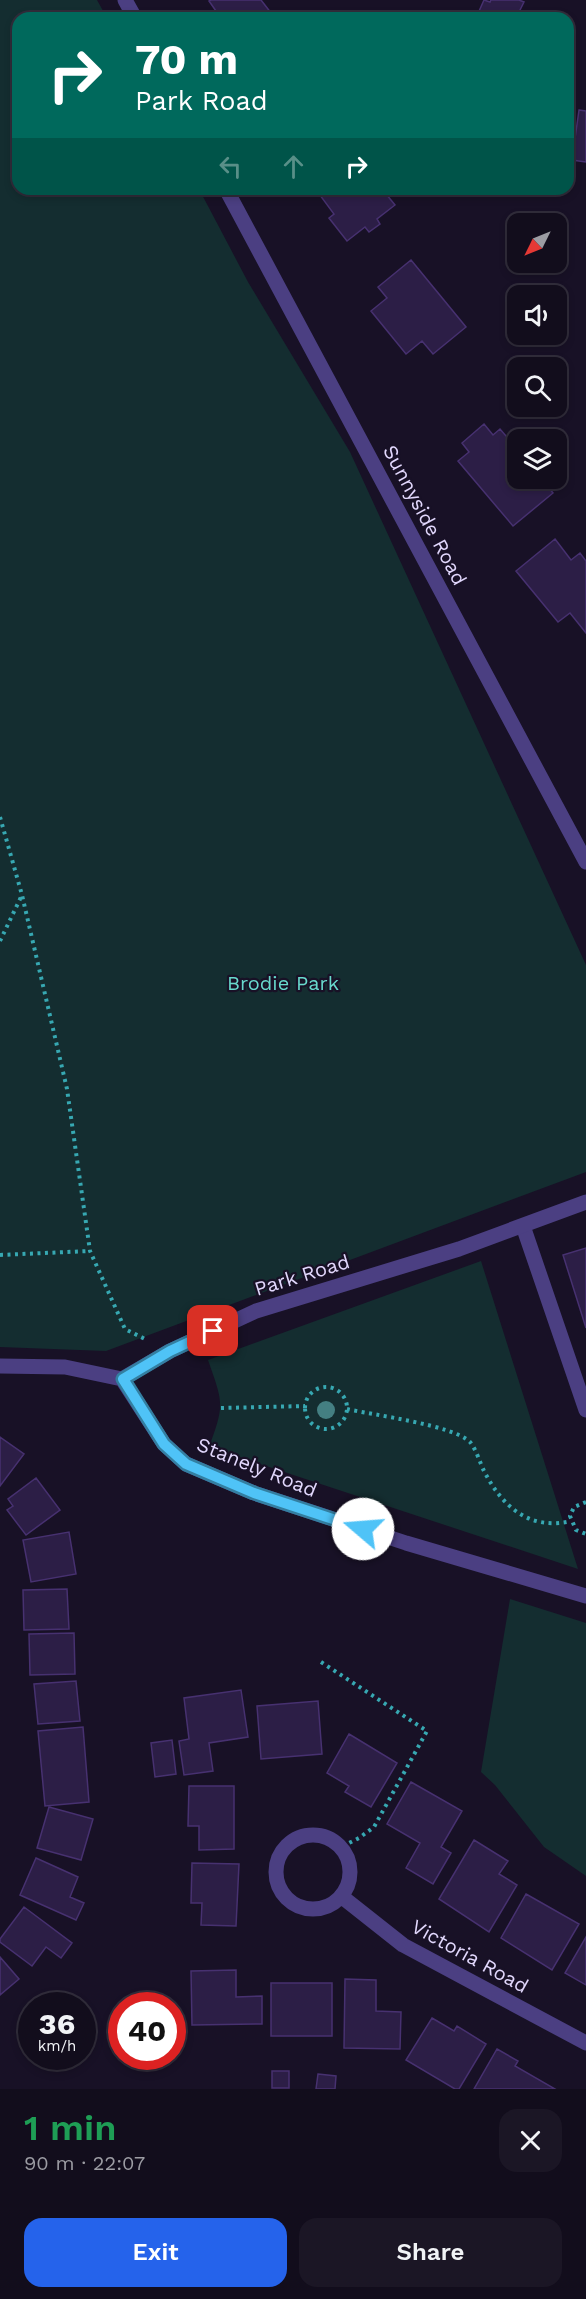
<!DOCTYPE html>
<meta charset="utf-8">
<style>
:root{--surface:#120d1c;--page:#1b1625;--text:#f1f3f6;--muted:#9c9ca3;--line:#312d3b;--accent:#2563eb}
body{margin:0;font-family:"Work Sans",sans-serif;background:var(--page);color:var(--text);height:100vh;display:flex;flex-direction:column;font-size:22px;white-space:nowrap}
*{box-sizing:border-box;margin:0}
p{font-size:20px;color:var(--muted)}
.icon{flex:none;width:33px;height:33px;fill:none;stroke:currentColor;stroke-width:2;stroke-linecap:round;stroke-linejoin:round}
.map{position:relative;height:2089px;overflow:hidden}
.details{display:flex;flex-direction:column;background:var(--surface);flex:1}
.details>*{flex:none}
.guide{position:absolute;left:12px;top:12px;width:562px;height:183px;border-radius:18px;box-shadow:0 3px 9px #0003,0 0 0 2px var(--line);background:#00695c;color:#fff;overflow:hidden}
.needle{width:39px;rotate:227deg}
.fabs{position:absolute;left:507px;top:213px;display:grid;gap:12px}
.fabs a{display:grid;place-items:center;width:60px;height:60px;border-radius:12px;background:var(--surface);box-shadow:0 3px 9px #0003,0 0 0 2px var(--line);font-size:30px}
.speed{position:absolute;left:18px;top:1992px;display:flex;gap:12px;font-size:30px;font-weight:700;text-align:center}
.speed>*{display:grid;place-content:center;width:78px;height:78px;border-radius:50%;background:var(--surface);box-shadow:0 3px 9px #0003,0 0 0 2px var(--line);line-height:1}
.speed small{font-size:15px;font-weight:400}
.speed .limit{border:9px solid #d22;background:#fff;color:#111}
.pin{position:absolute;display:grid;place-items:center;width:51px;height:51px;color:#fff;margin:-26px;border-radius:12px;box-shadow:0 3px 9px #0006}
.me{position:absolute;width:66px;margin:-33px;rotate:288deg;stroke-linejoin:round;filter:drop-shadow(0 0 4px #0008)}
.turn{display:flex;align-items:center;gap:21px;height:126px;padding:0 24px;font-size:27px}
.turn .icon{width:78px;height:78px;stroke-width:2.5}
.turn b{display:block;font-size:42px;line-height:51px}
.lanes{display:flex;align-items:center;height:57px;padding:0 24px;background:#0003;justify-content:center;gap:30px;direction:ltr}
.lanes .off{opacity:.35}
.round{display:grid;place-items:center;flex:none;width:63px;height:63px;border-radius:18px;background:var(--page)}
.head{display:flex;align-items:center;justify-content:space-between;height:102px;padding:0 24px}
h1{font-size:36px;font-weight:600;line-height:45px;color:#1e9e55}
.action{display:flex;gap:12px;margin-top:auto;padding:12px 24px}
.action a{flex:1;height:69px;border-radius:18px;background:var(--accent);color:#fff;font-size:24px;font-weight:600;line-height:69px;text-align:center}
.action a+a{background:var(--page);color:var(--text)}
.map>svg:first-child{display:block}
.green{fill:#142d30}
.building{fill:#2c1e46;stroke:#473170;stroke-width:1.5}
.lines{fill:none;stroke-linecap:round;stroke-linejoin:round}
.path{stroke:#37a8b2;stroke-width:4;stroke-dasharray:3 4.5;stroke-linecap:butt}
.minor{stroke:#4b3f82;stroke-width:15}
.tertiary{stroke:#4b3f82;stroke-width:15}
.tree{fill:#447f82}
.route-casing{stroke:#337fa1;stroke-width:15}
.route{stroke:#4fc3f7;stroke-width:10}
.labels{text-anchor:middle;stroke-width:4.5;stroke-linejoin:round;paint-order:stroke}
.street-label{font-size:20px;fill:#e2d8fd;stroke:#181126}
.park-label{font-size:20px;fill:#68d9cd;stroke:#181126}
</style>
<div class="map">
<svg width="586" height="2089" viewBox="0 0 586 2089">
<rect width="100%" height="100%" fill="#181126"/>
<path class="green" d="M 0,0 L 97,0 L 107,18 L 18,18 L 18,189 L 199,189 L 248,282 L 350,452 L 586,965 L 586,1172 L 106,1351 L 0,1347 Z
M 481,1261 L 578,1569 L 209,1447 C 225,1404 223,1403 208,1360 Z
M 510,1599 L 586,1623 L 586,1876 L 544,1847 L 495,1785 L 481,1772 Z"/>
<path class="building" d="M 211,0 L 261,0 L 275,18 L 209,18 L 216,11 L 209,1 Z
M 484,0 L 490,2 L 491,0 L 519,0 L 524,2 L 516,18 L 476,18 Z
M 579,110 L 586,111 L 586,162 L 572,160 Z
M 308,189 L 382,189 L 395,205 L 377,219 L 380,224 L 369,232 L 365,227 L 347,241 L 329,218 L 334,214 L 317,191 L 312,195 Z
M 411,260 L 466,327 L 433,354 L 422,341 L 406,354 L 371,311 L 387,298 L 378,287 Z
M 484,424 L 493,435 L 500,429 L 518,450 L 518,478 L 541,478 L 553,493 L 513,526 L 458,461 L 469,452 L 462,443 Z
M 555,539 L 571,560 L 580,553 L 586,561 L 586,633 L 570,613 L 558,622 L 516,571 Z
M 586,1248 L 586,1328 L 563,1255 Z
M 0,1437 L 24,1454 L 0,1486 Z
M 36,1478 L 60,1510 L 26,1535 L 7,1510 L 13,1506 L 8,1499 Z
M 69,1532 L 76,1574 L 31,1582 L 23,1540 Z
M 67,1589 L 69,1629 L 24,1630 L 23,1590 Z
M 74,1633 L 75,1674 L 30,1675 L 29,1634 Z
M 76,1681 L 80,1721 L 38,1724 L 34,1684 Z
M 241,1690 L 248,1737 L 209,1743 L 213,1771 L 184,1775 L 179,1741 L 189,1739 L 184,1698 Z
M 318,1701 L 322,1754 L 261,1759 L 257,1706 Z
M 83,1727 L 89,1802 L 45,1806 L 38,1731 Z
M 349,1734 L 397,1763 L 371,1807 L 345,1792 L 349,1786 L 327,1773 Z
M 172,1740 L 176,1774 L 155,1777 L 151,1743 Z
M 411,1782 L 462,1811 L 441,1847 L 451,1853 L 433,1884 L 406,1868 L 420,1843 L 387,1824 Z
M 189,1786 L 234,1786 L 234,1849 L 199,1850 L 199,1826 L 188,1826 Z
M 49,1807 L 93,1819 L 81,1860 L 37,1848 Z
M 474,1840 L 508,1861 L 499,1874 L 517,1885 L 489,1932 L 439,1899 Z
M 36,1858 L 78,1877 L 70,1897 L 84,1903 L 76,1920 L 20,1895 Z
M 192,1863 L 239,1864 L 236,1926 L 201,1925 L 202,1903 L 191,1903 Z
M 526,1894 L 579,1924 L 552,1970 L 501,1938 Z
M 24,1907 L 72,1943 L 61,1958 L 46,1947 L 32,1966 L 0,1942 L 0,1939 Z
M 586,1937 L 586,1985 L 565,1973 Z
M 0,1957 L 19,1979 L 0,1995 Z
M 236,1970 L 236,1997 L 262,1996 L 262,2024 L 192,2025 L 191,1971 Z
M 345,1979 L 376,1980 L 376,2011 L 401,2012 L 400,2049 L 344,2048 Z
M 271,1983 L 332,1983 L 332,2036 L 271,2036 Z
M 432,2018 L 454,2031 L 457,2026 L 486,2044 L 459,2089 L 455,2089 L 406,2060 Z
M 497,2049 L 518,2061 L 515,2066 L 555,2089 L 474,2089 Z
M 272,2071 L 289,2071 L 289,2088 L 272,2088 Z
M 318,2074 L 336,2076 L 335,2089 L 316,2089 Z"/>
<g class="lines">
<path class="path" d="M 0,817 L 22,895 L 67,1089 L 90,1251 L 125,1329 L 145,1339
M 0,941 L 22,895
M 0,1255 L 90,1251
M305 1408a21 21 0 1 1 42 0a21 21 0 1 1-42 0Z
M 221,1408 L 305,1406
M 347,1409 C 373,1415 453,1425 470,1442 C 476,1449 480,1463 484,1471 C 502,1506 529,1531 571,1521
M 586,1502 L 574,1507 L 570,1516 L 576,1530 L 586,1534
M 321,1662 L 427,1731 L 374,1827 L 359,1838 L 341,1847"/>
<path class="minor" d="M 125,0 L 135,18
M 226,189 L 586,862
M 523,1226 L 586,1410
M276 1872a37 37 0 1 1 74 0a37 37 0 1 1-74 0Z
M 341,1896 L 403,1945 L 586,2043"/>
<path class="tertiary" d="M 0,1366 L 65,1367 L 122,1379 L 170,1351 L 256,1311 L 459,1249 L 586,1202
M 122,1379 L 164,1444 L 186,1464 L 254,1493 L 406,1543 L 586,1596"/>
</g>
<circle class="tree" cx="326" cy="1410" r="9"/>
<g class="lines">
<g class="route-casing">
<path id="route" d="M 213,1331 L 170,1351 L 123,1379 L 164,1444 L 186,1464 L 254,1493 L 363,1529"/>
</g>
<use href="#route" class="route"/>
</g>
<g class="labels">
<g class="street-label">
<text transform="translate(425 515) rotate(62)" y="7">Sunnyside Road</text>
<text transform="translate(302 1275) rotate(-17)" y="7">Park Road</text>
<text transform="translate(257 1467) rotate(22)" y="7">Stanely Road</text>
<text transform="translate(470 1956) rotate(29)" y="7">Victoria Road</text>
</g>
<g class="park-label">
<text x="283" y="990">Brodie Park</text>
</g>
</g>
</svg>
<div class="fabs">
<a><svg class="needle" viewBox="-14 -14 28 28"><path d="M0-13l5 13h-10z" fill="#e53935"/><path d="M0 13l5-13h-10z" fill="#9c9ca3"/></svg></a>
<a><svg class="icon" aria-label="sound" viewBox="0 0 24 24"><path d="M4 9h4l5-4v14l-5-4H4zM17 9q2 3 0 6"/></svg></a>
<a><svg class="icon" aria-label="search" viewBox="0 0 24 24"><circle cx="10" cy="10" r="6"/><path d="M15 15l6 6"/></svg></a>
<a><svg class="icon" aria-label="layers" viewBox="0 0 24 24"><path d="M12 4l9 5-9 5-9-5zM3 14l9 5 9-5"/></svg></a>
</div>
<div class="speed"><div>36<small>km/h</small></div><div class="limit">40</div></div>
<div class="pin" style="left:213px;top:1331px;background:#d93025"><svg class="icon" aria-label="arrive" viewBox="0 0 24 24"><path d="M6 21V4h12l-3 4 3 4H6"/></svg></div>
<svg class="me" style="left:363px;top:1529px" viewBox="-20 -20 40 40"><circle r="19" fill="#fff"/><path d="M0-13L10 11 0 6-10 11z" fill="#4fc3f7"/></svg>
<div class="guide">
<div class="turn"><svg class="icon" aria-label="right" viewBox="0 0 24 24"><path d="M7 20v-9h11M14 6l5 5-5 5"/></svg><div><b>70 m</b>Park Road</div></div>
<div class="lanes"><svg class="icon off" aria-label="left" viewBox="0 0 24 24"><path d="M17 20v-9H6M10 6l-5 5 5 5"/></svg><svg class="icon off" aria-label="ahead" viewBox="0 0 24 24"><path d="M12 20V5M6 11l6-6 6 6"/></svg><svg class="icon" aria-label="right" viewBox="0 0 24 24"><path d="M7 20v-9h11M14 6l5 5-5 5"/></svg></div>
</div>
</div>
<section class="details">
<div class="head"><div><h1>1 min</h1><p>90 m · 22:07</p></div><a class="round"><svg class="icon" aria-label="close" viewBox="0 0 24 24"><path d="M6 6l12 12M18 6L6 18"/></svg></a></div>
<div class="action"><a>Exit</a><a>Share</a></div>
</section>
